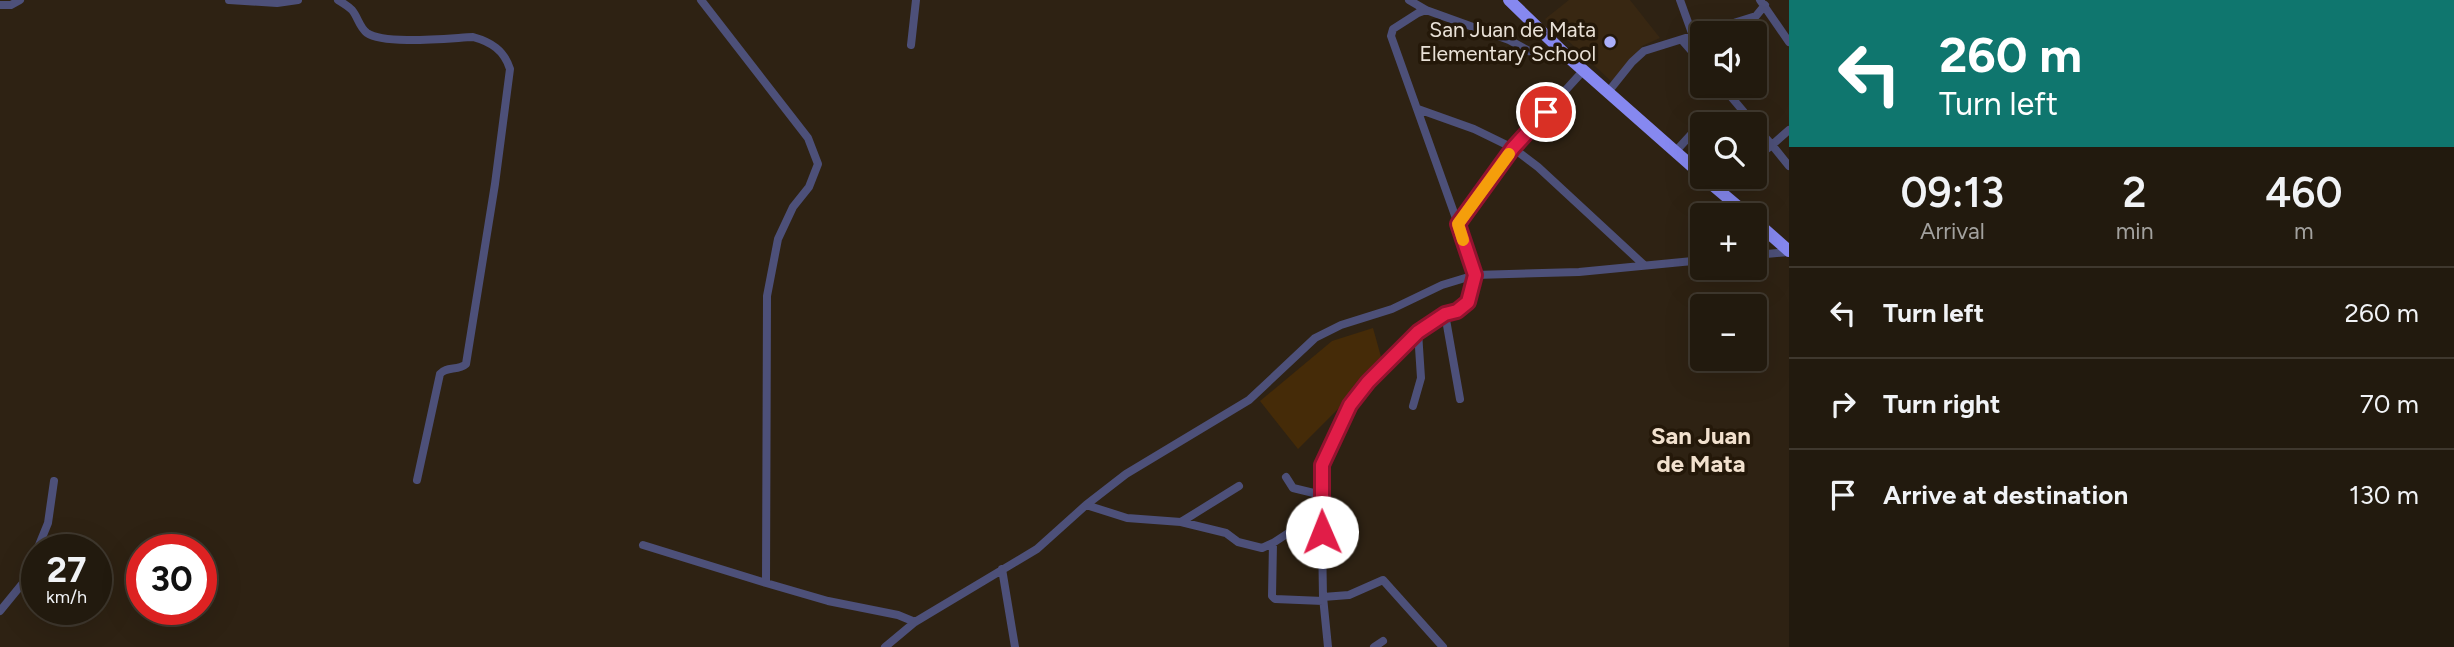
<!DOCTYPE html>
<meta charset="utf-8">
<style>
:root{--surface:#221a0e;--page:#2a2317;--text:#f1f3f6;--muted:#a2a19e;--line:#3f382e}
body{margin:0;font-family:Figtree,sans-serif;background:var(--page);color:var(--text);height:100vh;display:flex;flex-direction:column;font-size:26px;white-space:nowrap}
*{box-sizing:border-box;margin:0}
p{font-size:23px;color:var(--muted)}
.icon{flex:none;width:38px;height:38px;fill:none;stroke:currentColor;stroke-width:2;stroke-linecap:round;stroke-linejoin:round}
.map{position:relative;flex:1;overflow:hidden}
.sheet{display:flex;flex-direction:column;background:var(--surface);width:665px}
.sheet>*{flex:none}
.banner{background:#0f766e;color:#fff;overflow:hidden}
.buttons{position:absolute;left:1690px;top:21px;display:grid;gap:14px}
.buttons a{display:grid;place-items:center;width:77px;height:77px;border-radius:7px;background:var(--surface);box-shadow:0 7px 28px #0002,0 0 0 2px var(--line);font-size:35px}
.speed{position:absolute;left:21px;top:534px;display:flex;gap:14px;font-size:35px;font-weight:700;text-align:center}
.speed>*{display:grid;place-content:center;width:91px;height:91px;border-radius:50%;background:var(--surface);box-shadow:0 7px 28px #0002,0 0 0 2px var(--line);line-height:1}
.speed small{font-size:18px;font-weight:400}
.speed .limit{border:10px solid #d22;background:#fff;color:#111}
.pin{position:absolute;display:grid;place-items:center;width:60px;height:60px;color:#fff;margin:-30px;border:4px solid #fff;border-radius:50%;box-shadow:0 2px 7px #0007}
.me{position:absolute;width:77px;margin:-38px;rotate:359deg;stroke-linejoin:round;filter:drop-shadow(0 0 5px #0008)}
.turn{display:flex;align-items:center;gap:24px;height:147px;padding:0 35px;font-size:32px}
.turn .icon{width:91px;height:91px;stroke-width:2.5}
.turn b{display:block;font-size:49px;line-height:60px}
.eta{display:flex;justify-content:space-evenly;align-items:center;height:119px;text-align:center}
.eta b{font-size:42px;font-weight:600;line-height:49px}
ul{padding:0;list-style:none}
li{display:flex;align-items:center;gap:21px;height:91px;padding:0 35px;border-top:2px solid var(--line)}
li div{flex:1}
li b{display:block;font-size:26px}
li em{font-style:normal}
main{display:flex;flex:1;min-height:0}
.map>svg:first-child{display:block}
.built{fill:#382712}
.green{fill:#452b08}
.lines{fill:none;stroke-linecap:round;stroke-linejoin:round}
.minor{stroke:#4d5079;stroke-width:8}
.highway{stroke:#8688f0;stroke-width:12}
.route-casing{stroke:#92132f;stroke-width:18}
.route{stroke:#e11d48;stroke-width:12}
.slow{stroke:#f59e0b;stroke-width:12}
.poi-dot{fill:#abaffb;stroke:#241809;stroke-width:2.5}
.labels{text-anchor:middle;stroke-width:7;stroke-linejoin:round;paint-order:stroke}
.poi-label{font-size:21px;fill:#e9e1d7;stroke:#241809;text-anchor:end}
.quarter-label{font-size:24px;font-weight:bold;fill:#f2e1ce;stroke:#241809}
</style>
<main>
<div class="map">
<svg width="1789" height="647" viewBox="0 0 1789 647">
<rect width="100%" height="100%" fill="#2e2213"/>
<path class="built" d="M 1569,0 L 1630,0 L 1660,38 L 1642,46 L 1613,83 L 1545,19 Z"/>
<path class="green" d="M 1373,328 L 1383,364 L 1298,449 L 1260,401 L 1332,341 Z"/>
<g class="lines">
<path class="minor" d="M 229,0 L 277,3 L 298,0
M 338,0 C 343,3 348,6 352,10 C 358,17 359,27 367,33 C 384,45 450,38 473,37 C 491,42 504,50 510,69 L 495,184 L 466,364 C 458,371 446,366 440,374 L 417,480
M 701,0 L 808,138 L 818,164 L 809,187 L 793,207 L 778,239 L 767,296 L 766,583 L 828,601 L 898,615 L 915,622
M 1409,0 L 1426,10 L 1509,40 L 1531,52 L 1567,56
M 1680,0 L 1693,36
M 1760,0 L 1789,42
M 0,5 L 11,5 L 20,0
M 1426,10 L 1418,13 L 1393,29 L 1391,36 L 1458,224
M 1682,40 L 1703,64
M 911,45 L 916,0
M 1722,86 L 1754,124
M 1608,92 L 1632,62 L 1644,51 L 1756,16 L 1765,5
M 1418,109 L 1474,129 L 1513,148 L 1538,167 L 1644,265
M 1755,126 L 1772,145 L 1789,130
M 1675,152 L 1697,128
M 1755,158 L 1772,145 L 1789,166
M 1720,191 L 1735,177
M 1755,255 L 1789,252
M 1445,314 L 1460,399
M 1413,406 L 1421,378 L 1418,332
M 1286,477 L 1293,488 L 1322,495
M 1086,505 L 1127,518 L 1181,522 L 1226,533 L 1238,542 L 1262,548 L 1273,543 L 1322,511
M 1181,522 L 1239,486
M 1273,543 L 1272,596 L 1275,599 L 1323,601
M 643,545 L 766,583
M 37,550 L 48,523 L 54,481
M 1002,569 L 1015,647
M 1323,597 L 1349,595 L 1383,580 L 1443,647
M 0,611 L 27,578 L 37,550
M 885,647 L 915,622 L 1037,549 L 1086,505 L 1126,474 L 1249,400 L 1315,338 L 1341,325 L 1392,309 L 1442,285 L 1475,275 L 1579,272 L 1703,260
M 1328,647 L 1323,597 L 1321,475 L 1324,457 L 1350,405 L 1368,382 L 1418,332 L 1445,314 L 1457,311 L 1468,302 L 1475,275 L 1458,224 L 1513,148 L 1583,71
M 1374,647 L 1383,641"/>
<path class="highway" d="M 1509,0 L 1567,56 L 1703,176
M 1703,177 L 1748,215
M 1755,221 L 1789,251"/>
</g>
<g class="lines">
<g class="route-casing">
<path id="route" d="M 1322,532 L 1322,465 L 1350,405 L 1368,382 L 1418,332 L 1445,314 L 1457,311 L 1468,302 L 1475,275 L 1458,224 L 1513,148 L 1546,112"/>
</g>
<use href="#route" class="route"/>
<path class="slow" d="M 1463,240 L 1458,224 L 1509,154"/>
</g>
<circle class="poi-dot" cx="1610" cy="42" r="7"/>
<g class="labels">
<g class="poi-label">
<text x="1596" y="37">San Juan de Mata<tspan x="1596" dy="24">Elementary School</tspan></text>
</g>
<g class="quarter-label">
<text x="1701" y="444">San Juan<tspan x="1701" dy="28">de Mata</tspan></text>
</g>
</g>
</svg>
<div class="buttons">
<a><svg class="icon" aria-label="sound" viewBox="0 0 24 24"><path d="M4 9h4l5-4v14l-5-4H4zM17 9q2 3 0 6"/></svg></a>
<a><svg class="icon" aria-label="search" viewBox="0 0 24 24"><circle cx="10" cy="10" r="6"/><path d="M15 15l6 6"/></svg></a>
<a>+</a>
<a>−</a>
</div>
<div class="speed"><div>27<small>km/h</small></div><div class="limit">30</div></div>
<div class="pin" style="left:1546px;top:112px;background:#d93025"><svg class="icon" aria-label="arrive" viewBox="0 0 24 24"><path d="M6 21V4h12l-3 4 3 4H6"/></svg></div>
<svg class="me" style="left:1322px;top:532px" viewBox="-20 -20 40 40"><circle r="19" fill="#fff"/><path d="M0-13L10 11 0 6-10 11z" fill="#e11d48"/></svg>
</div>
<section class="sheet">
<div class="banner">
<div class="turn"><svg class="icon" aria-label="left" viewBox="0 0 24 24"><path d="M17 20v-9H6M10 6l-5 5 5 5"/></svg><div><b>260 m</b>Turn left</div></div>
</div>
<div class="eta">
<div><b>09:13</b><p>Arrival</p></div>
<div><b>2</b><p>min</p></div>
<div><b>460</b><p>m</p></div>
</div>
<ul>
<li><svg class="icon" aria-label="left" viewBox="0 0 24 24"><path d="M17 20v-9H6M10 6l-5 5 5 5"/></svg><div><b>Turn left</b></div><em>260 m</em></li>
<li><svg class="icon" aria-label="right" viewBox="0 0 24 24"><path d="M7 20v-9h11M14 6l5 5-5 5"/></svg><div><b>Turn right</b></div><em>70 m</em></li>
<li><svg class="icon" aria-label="arrive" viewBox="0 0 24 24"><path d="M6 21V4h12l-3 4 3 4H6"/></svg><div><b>Arrive at destination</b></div><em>130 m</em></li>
</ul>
</section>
</main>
